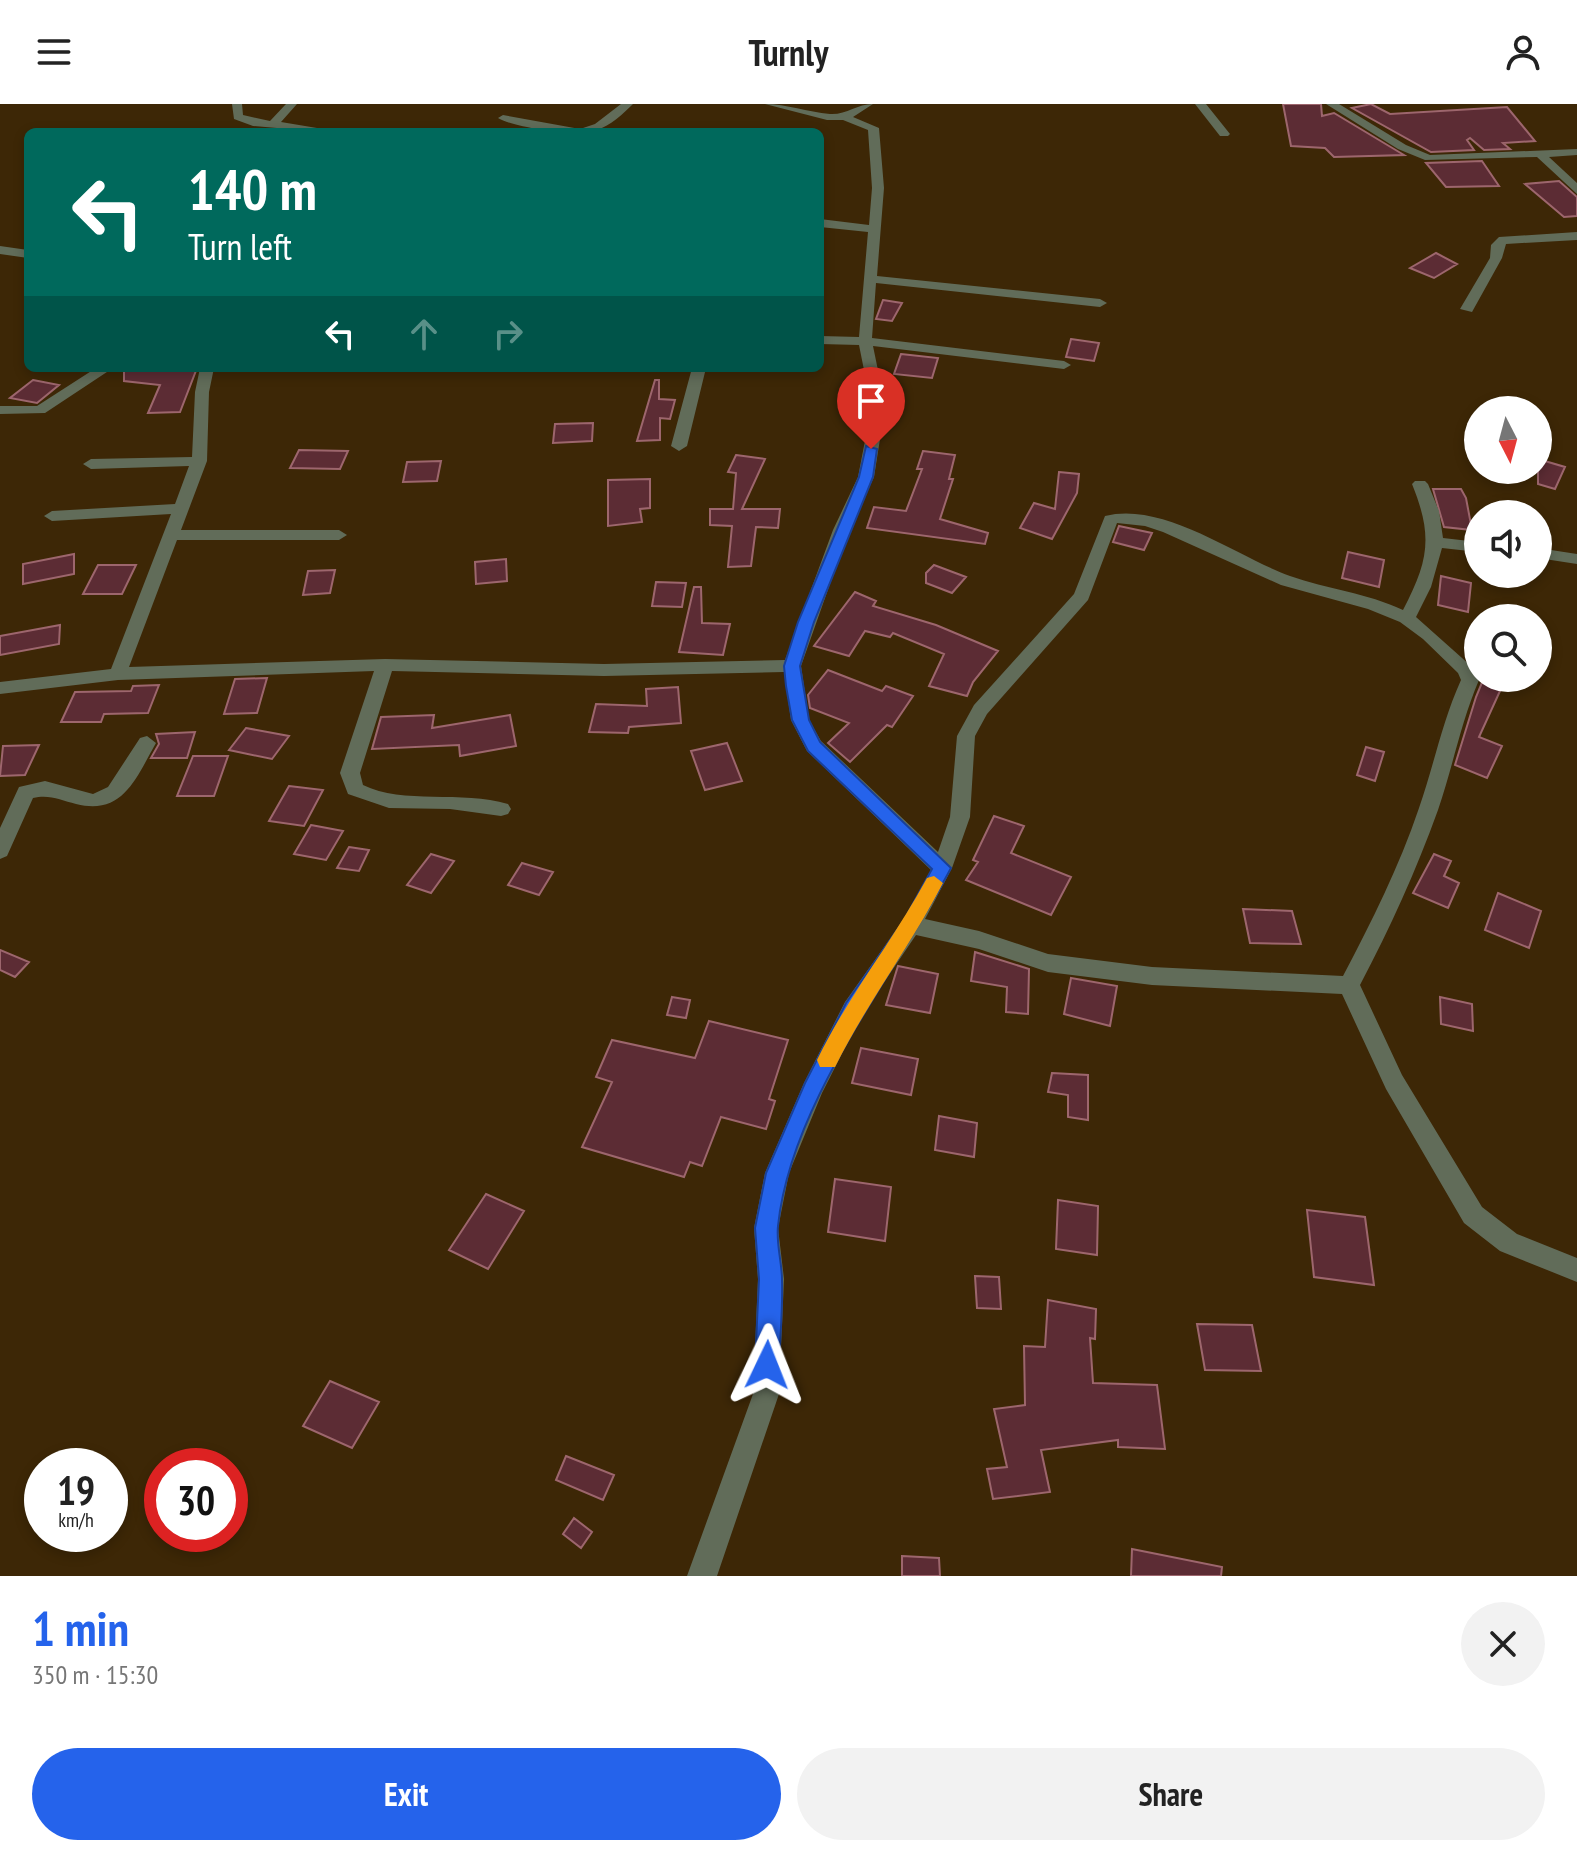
<!DOCTYPE html>
<meta charset="utf-8">
<style>
:root{--surface:#fff;--page:#f2f2f2;--text:#222;--muted:#767676;--accent:#2563eb}
body{margin:0;font-family:"PT Sans Narrow",sans-serif;background:var(--page);color:var(--text);height:100vh;display:flex;flex-direction:column;font-size:30px;white-space:nowrap}
*{box-sizing:border-box;margin:0}
p{font-size:26px;color:var(--muted)}
.icon{flex:none;width:44px;height:44px;fill:none;stroke:currentColor;stroke-width:2;stroke-linecap:round;stroke-linejoin:round}
.map{position:relative;height:1472px;overflow:hidden}
.panel{display:flex;flex-direction:column;background:var(--surface);flex:1}
.panel>*{flex:none}
.top-card{position:absolute;left:24px;top:24px;width:800px;height:244px;border-radius:12px;box-shadow:0 4px 12px #0003;background:#00695c;color:#fff;overflow:hidden}
.needle{width:52px;rotate:174deg}
.controls{position:absolute;left:1464px;top:292px;display:grid;gap:16px}
.controls a{display:grid;place-items:center;width:88px;height:88px;border-radius:50%;background:var(--surface);box-shadow:0 4px 12px #0003;font-size:40px}
.speed{position:absolute;left:24px;top:1344px;display:flex;gap:16px;font-size:40px;font-weight:700;text-align:center}
.speed>*{display:grid;place-content:center;width:104px;height:104px;border-radius:50%;background:var(--surface);box-shadow:0 4px 12px #0003;line-height:1}
.speed small{font-size:20px;font-weight:400}
.speed .limit{border:12px solid #d22;background:#fff;color:#111}
.pin{position:absolute;display:grid;place-items:center;width:68px;height:68px;color:#fff;margin:-82px -34px;border-radius:50% 50% 50% 0;rotate:-45deg;box-shadow:0 0 8px #0007}
.pin .icon{rotate:45deg}
.me{position:absolute;width:88px;margin:-44px;rotate:2deg;stroke-linejoin:round;filter:drop-shadow(0 0 6px #0008)}
.turn{display:flex;align-items:center;gap:28px;height:168px;padding:0 32px;font-size:36px}
.turn .icon{width:104px;height:104px;stroke-width:2.5}
.turn b{display:block;font-size:56px;line-height:68px}
.lanes{display:flex;align-items:center;height:76px;padding:0 32px;background:#0003;justify-content:center;gap:40px;direction:ltr}
.lanes .off{opacity:.35}
.round{display:grid;place-items:center;flex:none;width:84px;height:84px;border-radius:42px;background:var(--page)}
.headline{display:flex;align-items:center;justify-content:space-between;height:136px;padding:0 32px}
h1{font-size:48px;font-weight:700;line-height:60px;color:var(--accent)}
.button{display:flex;gap:16px;margin-top:auto;padding:16px 32px}
.button a{flex:1;height:92px;border-radius:48px;background:var(--accent);color:#fff;font-size:32px;font-weight:700;line-height:92px;text-align:center}
.button a+a{background:var(--page);color:var(--text)}
header{display:flex;justify-content:space-between;align-items:center;height:104px;padding:0 32px;background:var(--surface);font-size:36px;font-weight:700}
.map>svg:first-child{display:block}
.building{fill:#5c2c34;stroke:#9d666d;stroke-width:2}
.lines{fill:none;stroke-linecap:round;stroke-linejoin:round}
.minor{fill:#616c59;fill-rule:evenodd}
.route{fill:#2563eb;stroke:#184099;stroke-width:2}
.slow{fill:#f59e0b}
</style>
<header><svg class="icon" aria-label="menu" viewBox="0 0 24 24"><path d="M4 6h16M4 12h16M4 18h16"/></svg>Turnly<svg class="icon" aria-label="person" viewBox="0 0 24 24"><circle cx="12" cy="8" r="4"/><path d="M4 21q1-7 8-7t8 7"/></svg></header>
<div class="map">
<svg width="1577" height="1472" viewBox="0 0 1577 1472">
<rect width="100%" height="100%" fill="#3d2706"/>
<path class="building" d="M 1283,0 L 1321,0 L 1322,12 L 1334,9 L 1404,51 L 1334,53 L 1325,44 L 1291,42 Z
M 1371,0 L 1390,10 L 1507,3 L 1535,37 L 1503,39 L 1510,45 L 1484,46 L 1470,34 L 1467,36 L 1474,46 L 1431,48 L 1352,4 Z
M 1482,57 L 1499,82 L 1446,83 L 1426,59 Z
M 1559,77 L 1577,93 L 1577,112 L 1564,113 L 1525,80 Z
M 1436,149 L 1457,160 L 1434,174 L 1410,164 Z
M 883,196 L 902,199 L 892,217 L 876,215 Z
M 1071,235 L 1099,239 L 1094,257 L 1066,253 Z
M 901,250 L 938,254 L 932,274 L 894,270 Z
M 124,264 L 197,264 L 180,308 L 148,309 L 160,281 L 124,277 Z
M 33,276 L 59,281 L 37,299 L 10,294 Z
M 655,276 L 659,276 L 659,295 L 675,296 L 670,315 L 660,314 L 660,336 L 637,337 Z
M 593,319 L 592,337 L 553,339 L 555,320 Z
M 299,346 L 348,347 L 340,365 L 290,364 Z
M 923,347 L 955,351 L 949,375 L 953,375 L 940,415 L 988,429 L 985,440 L 867,424 L 874,403 L 906,407 L 922,365 L 917,365 Z
M 736,351 L 765,355 L 742,405 L 780,405 L 778,424 L 756,423 L 751,462 L 728,463 L 732,422 L 710,421 L 710,405 L 733,405 L 736,369 L 728,368 Z
M 1538,355 L 1565,363 L 1555,385 L 1538,380 Z
M 441,357 L 437,377 L 403,378 L 407,358 Z
M 1059,368 L 1079,370 L 1077,389 L 1052,435 L 1020,424 L 1034,399 L 1055,405 Z
M 650,375 L 650,404 L 640,405 L 642,418 L 608,422 L 608,376 Z
M 1433,385 L 1461,385 L 1466,394 L 1472,426 L 1444,423 Z
M 1119,422 L 1152,429 L 1144,446 L 1113,438 Z
M 1348,448 L 1384,456 L 1379,483 L 1342,474 Z
M 74,450 L 74,470 L 23,480 L 23,460 Z
M 506,455 L 507,477 L 476,480 L 475,458 Z
M 98,461 L 136,461 L 122,490 L 83,490 Z
M 934,461 L 966,473 L 952,489 L 926,479 L 926,469 Z
M 335,466 L 330,489 L 303,491 L 308,467 Z
M 1441,472 L 1471,479 L 1468,508 L 1438,501 Z
M 656,478 L 686,479 L 682,503 L 652,502 Z
M 694,483 L 701,483 L 702,519 L 730,520 L 723,551 L 679,548 Z
M 855,488 L 876,497 L 873,502 L 936,521 L 998,547 L 973,578 L 967,592 L 929,582 L 944,550 L 893,529 L 890,533 L 865,527 L 849,552 L 814,542 Z
M 60,521 L 59,540 L 0,551 L 0,532 Z
M 828,566 L 882,587 L 886,582 L 913,592 L 892,623 L 887,621 L 850,658 L 828,639 L 849,619 L 810,604 L 808,591 Z
M 267,574 L 257,609 L 224,610 L 235,575 Z
M 1488,574 L 1505,576 L 1479,633 L 1502,642 L 1487,674 L 1455,661 L 1476,593 L 1483,576 Z
M 159,581 L 148,609 L 104,610 L 101,618 L 61,618 L 75,588 L 131,587 L 133,582 Z
M 678,583 L 681,619 L 629,623 L 628,629 L 589,628 L 596,600 L 647,602 L 646,585 Z
M 434,611 L 432,624 L 510,611 L 516,642 L 460,652 L 459,641 L 372,645 L 381,613 Z
M 246,624 L 289,632 L 272,655 L 229,646 Z
M 195,628 L 187,654 L 151,654 L 159,640 L 156,630 Z
M 727,639 L 742,677 L 705,686 L 691,647 Z
M 39,641 L 25,671 L 0,672 L 3,642 Z
M 1366,643 L 1384,648 L 1375,677 L 1357,671 Z
M 193,652 L 228,652 L 214,692 L 177,692 Z
M 289,682 L 323,686 L 304,722 L 269,717 Z
M 994,712 L 1024,722 L 1011,749 L 1071,773 L 1051,811 L 966,776 L 978,758 L 973,756 Z
M 311,721 L 343,727 L 326,756 L 294,750 Z
M 349,743 L 369,746 L 359,767 L 337,764 Z
M 431,750 L 454,757 L 431,789 L 407,781 Z
M 1434,750 L 1451,757 L 1444,772 L 1459,779 L 1448,804 L 1413,789 Z
M 522,759 L 553,768 L 539,791 L 508,781 Z
M 1498,789 L 1541,807 L 1529,844 L 1485,826 Z
M 1243,805 L 1292,807 L 1301,840 L 1250,839 Z
M 0,846 L 29,858 L 15,873 L 0,866 Z
M 975,848 L 1029,865 L 1028,910 L 1006,908 L 1007,883 L 971,877 Z
M 898,862 L 938,870 L 930,909 L 886,901 Z
M 1071,874 L 1117,882 L 1110,922 L 1064,910 Z
M 672,893 L 690,896 L 686,914 L 667,911 Z
M 1440,893 L 1472,900 L 1473,927 L 1441,920 Z
M 709,917 L 788,936 L 769,995 L 775,997 L 766,1025 L 721,1013 L 702,1062 L 690,1058 L 684,1073 L 582,1043 L 612,978 L 596,973 L 612,936 L 695,954 Z
M 861,944 L 918,955 L 911,991 L 852,979 Z
M 1052,969 L 1088,971 L 1088,1016 L 1068,1013 L 1068,991 L 1048,988 Z
M 939,1012 L 977,1019 L 974,1053 L 935,1046 Z
M 835,1075 L 891,1083 L 885,1137 L 828,1128 Z
M 486,1090 L 524,1107 L 488,1165 L 449,1146 Z
M 1058,1096 L 1098,1102 L 1097,1151 L 1056,1145 Z
M 1307,1106 L 1365,1113 L 1374,1181 L 1314,1173 Z
M 975,1172 L 999,1173 L 1001,1205 L 977,1204 Z
M 1048,1196 L 1096,1205 L 1095,1235 L 1090,1234 L 1093,1279 L 1157,1281 L 1165,1345 L 1118,1343 L 1118,1336 L 1041,1346 L 1050,1388 L 993,1395 L 987,1365 L 1007,1363 L 994,1305 L 1025,1301 L 1024,1242 L 1045,1243 Z
M 1197,1220 L 1252,1221 L 1261,1267 L 1205,1266 Z
M 330,1277 L 379,1298 L 352,1344 L 303,1322 Z
M 566,1352 L 614,1371 L 603,1396 L 556,1376 Z
M 574,1414 L 592,1428 L 581,1444 L 563,1430 Z
M 1132,1445 L 1222,1463 L 1221,1472 L 1131,1472 Z
M 902,1452 L 939,1454 L 940,1472 L 902,1472 Z"/>
<g class="lines">
<path class="minor" d="M 232,0 L 242,0 L 243,11 L 270,17 L 286,0 L 297,0 L 281,18 L 317,24 L 311,27 L 253,22 L 234,15 Z
M 621,0 L 633,0 C 624,9 610,22 597,26 C 578,33 514,24 498,14 L 503,11 L 580,25 L 595,20 Z
M 765,0 C 787,0 807,8 830,10 C 846,11 857,0 873,0 L 853,13 L 879,24 L 884,84 L 877,172 L 1100,195 L 1107,199 L 1100,203 L 876,179 L 872,234 L 1064,257 L 1071,261 L 1064,265 L 873,242 L 881,281 L 883,316 L 874,373 L 849,426 L 801,562 L 809,616 L 821,637 L 938,748 L 950,713 L 957,632 L 974,601 L 1074,490 L 1105,412 C 1164,397 1237,453 1290,472 C 1327,485 1367,489 1403,506 C 1429,456 1433,432 1412,380 L 1415,377 L 1425,377 L 1428,380 L 1439,407 L 1443,434 L 1478,438 L 1478,448 L 1442,444 L 1431,483 L 1416,513 L 1471,562 L 1479,576 C 1461,618 1453,662 1438,706 C 1416,767 1390,824 1360,881 L 1402,971 L 1482,1103 L 1517,1130 L 1577,1154 L 1577,1178 L 1500,1147 L 1464,1119 L 1386,985 L 1342,890 L 1152,881 L 1048,868 L 979,845 L 916,831 L 861,912 L 822,989 L 789,1069 L 778,1124 L 784,1175 L 779,1290 L 717,1472 L 687,1472 L 753,1290 L 758,1175 L 754,1124 L 765,1069 L 804,979 L 845,898 L 904,815 L 931,766 L 807,647 L 791,616 L 784,568 L 604,572 L 392,567 L 360,669 L 363,681 C 403,701 462,686 508,700 L 511,705 L 508,710 L 501,712 L 450,705 L 389,704 L 348,690 L 340,669 L 374,567 L 118,576 L 0,590 L 0,578 L 111,565 L 171,410 L 52,417 L 44,412 L 52,407 L 175,400 L 189,362 L 91,365 L 83,360 L 91,355 L 192,353 L 195,288 L 200,264 L 214,264 L 209,288 L 207,357 L 181,426 L 339,426 L 347,431 L 339,436 L 177,436 L 129,563 L 385,555 L 604,560 L 785,556 L 833,426 L 858,373 L 869,316 L 867,281 L 859,241 L 820,240 L 820,232 L 859,233 L 868,128 L 820,123 L 820,115 L 869,121 L 872,84 L 868,26 L 843,16 L 827,16 ZM 1117,419 L 1145,422 L 1163,428 L 1281,481 L 1368,505 L 1400,518 L 1423,535 L 1458,569 L 1461,576 C 1442,618 1434,661 1419,704 C 1399,763 1372,817 1343,872 L 1152,863 L 1048,850 L 979,827 L 925,815 L 952,764 L 970,713 L 975,632 L 987,610 L 1088,496 Z
M 1195,0 L 1206,0 L 1230,30 L 1228,32 L 1220,32 Z
M 1326,0 L 1339,0 L 1406,41 L 1430,51 L 1577,45 L 1577,51 L 1549,53 L 1577,79 L 1577,90 L 1537,53 L 1425,56 L 1398,45 Z
M 1577,128 L 1577,136 L 1506,140 L 1502,154 L 1472,208 L 1460,205 L 1490,154 L 1491,141 L 1499,133 Z
M 0,142 L 28,146 L 28,154 L 0,150 Z
M 96,264 L 113,264 L 45,309 L 0,310 L 0,302 L 37,302 Z
M 692,264 L 706,264 L 687,342 L 679,347 L 671,342 Z
M 1538,444 L 1577,450 L 1577,460 L 1538,454 Z
M 147,632 L 156,639 C 136,674 123,712 76,700 C 61,696 49,690 33,694 L 7,752 L 0,755 L 0,724 L 19,683 L 45,677 L 93,690 L 108,683 L 140,634 Z"/>
</g>
<path class="route" d="M 866,342 L 877,345 L 873,373 L 814,518 L 800,562 L 809,616 L 820,638 L 951,764 C 894,873 791,997 778,1122 C 776,1140 782,1158 782,1176 C 783,1205 780,1233 779,1261 L 776,1270 L 767,1274 L 758,1270 L 755,1261 L 759,1175 L 755,1124 L 766,1069 L 805,979 L 846,899 L 904,816 L 932,765 L 808,647 L 792,616 L 786,582 L 784,562 L 798,518 L 859,373 Z"/>
<path class="slow" d="M 934,772 L 943,779 C 910,843 867,899 835,963 L 820,963 L 817,956 C 848,892 893,837 927,774 Z"/>
</svg>
<div class="controls">
<a><svg class="needle" viewBox="-14 -14 28 28"><path d="M0-13l5 13h-10z" fill="#e53935"/><path d="M0 13l5-13h-10z" fill="#767676"/></svg></a>
<a><svg class="icon" aria-label="sound" viewBox="0 0 24 24"><path d="M4 9h4l5-4v14l-5-4H4zM17 9q2 3 0 6"/></svg></a>
<a><svg class="icon" aria-label="search" viewBox="0 0 24 24"><circle cx="10" cy="10" r="6"/><path d="M15 15l6 6"/></svg></a>
</div>
<div class="speed"><div>19<small>km/h</small></div><div class="limit">30</div></div>
<div class="pin" style="left:871px;top:345px;background:#d93025"><svg class="icon" aria-label="arrive" viewBox="0 0 24 24"><path d="M6 21V4h12l-3 4 3 4H6"/></svg></div>
<svg class="me" style="left:767px;top:1261px" viewBox="-20 -20 40 40"><path d="M0-17L14 15 0 8-14 15z" fill="#2563eb" stroke="#fff" stroke-width="4"/></svg>
<div class="top-card">
<div class="turn"><svg class="icon" aria-label="left" viewBox="0 0 24 24"><path d="M17 20v-9H6M10 6l-5 5 5 5"/></svg><div><b>140 m</b>Turn left</div></div>
<div class="lanes"><svg class="icon" aria-label="left" viewBox="0 0 24 24"><path d="M17 20v-9H6M10 6l-5 5 5 5"/></svg><svg class="icon off" aria-label="ahead" viewBox="0 0 24 24"><path d="M12 20V5M6 11l6-6 6 6"/></svg><svg class="icon off" aria-label="right" viewBox="0 0 24 24"><path d="M7 20v-9h11M14 6l5 5-5 5"/></svg></div>
</div>
</div>
<section class="panel">
<div class="headline"><div><h1>1 min</h1><p>350 m · 15:30</p></div><a class="round"><svg class="icon" aria-label="close" viewBox="0 0 24 24"><path d="M6 6l12 12M18 6L6 18"/></svg></a></div>
<div class="button"><a>Exit</a><a>Share</a></div>
</section>
